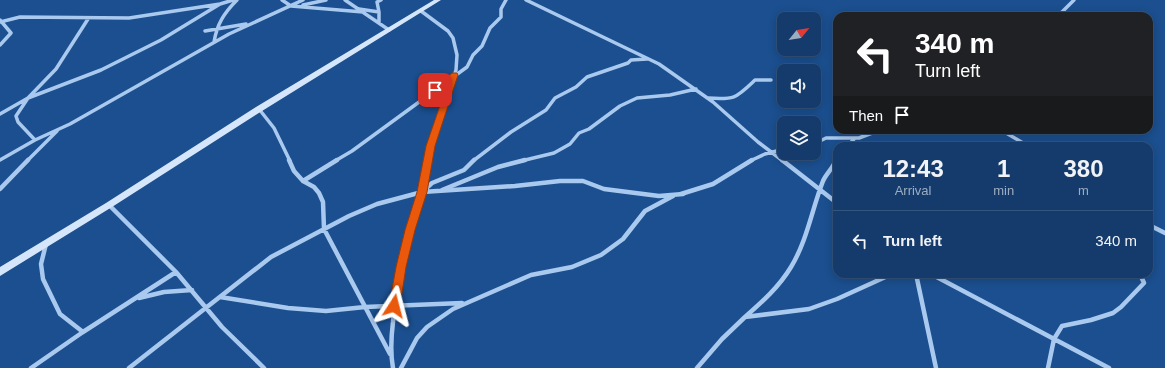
<!DOCTYPE html>
<style>
:root{--surface:#143b6b;--page:#214673;--text:#f1f3f6;--muted:#9dadc1;--line:#33557e}
body{margin:0;font-family:Helvetica,sans-serif;background:var(--page);color:var(--text);height:100vh;display:flex;flex-direction:column;font-size:15px;white-space:nowrap}
*{box-sizing:border-box;margin:0}
p{font-size:13px;color:var(--muted)}
.icon{flex:none;width:22px;height:22px;fill:none;stroke:currentColor;stroke-width:2;stroke-linecap:round;stroke-linejoin:round}
.map{position:relative;flex:1;overflow:hidden}
.drawer{position:absolute;left:833px;top:142px;width:320px;height:136px;display:flex;flex-direction:column;background:var(--surface);border-radius:12px;box-shadow:0 2px 10px #0003,0 0 0 1px var(--line)}
.drawer>*{flex:none}
.banner{position:absolute;left:833px;top:12px;width:320px;height:122px;border-radius:12px;box-shadow:0 2px 10px #0003,0 0 0 1px var(--line);background:#202124;color:#fff;overflow:hidden}
.needle{width:26px;rotate:60deg}
.controls{position:absolute;left:777px;top:12px;display:grid;gap:8px}
.controls a{display:grid;place-items:center;width:44px;height:44px;border-radius:8px;background:var(--surface);box-shadow:0 2px 10px #0003,0 0 0 1px var(--line);font-size:20px}
.pin{position:absolute;display:grid;place-items:center;width:34px;height:34px;color:#fff;margin:-17px;border-radius:8px;box-shadow:0 2px 6px #0006}
.me{position:absolute;width:44px;margin:-22px;rotate:9deg;stroke-linejoin:round;filter:drop-shadow(0 0 3px #0008)}
.turn{display:flex;align-items:center;gap:14px;height:84px;padding:0 16px;font-size:18px}
.turn .icon{width:52px;height:52px;stroke-width:2.5}
.turn b{display:block;font-size:28px;line-height:34px}
.then{display:flex;align-items:center;height:38px;padding:0 16px;background:#0003;gap:8px;font-size:15px}
.eta{display:flex;justify-content:space-evenly;align-items:center;height:68px;text-align:center}
.eta b{font-size:24px;font-weight:800;line-height:28px}
ul{padding:0;list-style:none}
li{display:flex;align-items:center;gap:12px;height:60px;padding:0 16px;border-top:1px solid var(--line)}
li div{flex:1}
li b{display:block;font-size:15px}
li em{font-style:normal}
.map>svg:first-child{display:block}
.lines{fill:none;stroke-linecap:round;stroke-linejoin:round}
.street-far1{stroke:#a9c9ee;stroke-width:3.5}
.street{stroke:#a9c9ee;stroke-width:4.5}
.secondary{fill:#d6e6fa;fill-rule:evenodd}
.route{fill:#ea580c;stroke:#983908}
</style>
<div class="map">
<svg width="1165" height="368" viewBox="0 0 1165 368">
<rect width="100%" height="100%" fill="#1b4f8f"/>
<g class="lines">
<path class="street-far1" d="M 282,0 L 291,6 L 363,12
M 345,0 L 389,30
M 526,0 L 659,64 L 713,102 L 758,142 L 783,161
M 303,5 L 326,0
M 359,9 L 379,12 L 379,23
M 421,11 L 448,31 L 453,38 L 457,55 L 456,70 L 431,146 L 428,161
M 379,12 L 377,2 L 381,0
M 1055,16 L 1061,13 L 1074,0
M 0,20 L 11,33 L 0,45
M 0,22 L 20,17 L 129,18 L 220,4 L 233,0
M 205,31 L 246,24
M 214,42 C 217,24 224,13 237,0
M 708,98 C 735,100 736,98 755,80 L 771,80
M 259,109 L 274,128 L 290,161
M 0,114 L 28,98 L 101,70 L 161,40 L 220,4
M 1001,130 L 1028,146
M 35,140 L 18,122 L 16,116 L 28,98 L 56,69 L 88,19
M 814,144 L 826,138 L 859,138 L 880,130
M 848,146 L 854,139
M 0,160 L 35,140 L 70,124 L 229,34 L 303,0
M 27,161 L 57,131
M 335,161 L 352,151 L 467,67 L 473,55 L 482,46 L 490,28 L 501,17 L 501,9 L 506,0
M 473,161 L 511,132 L 546,110 L 555,98 L 576,87 L 587,77 L 628,63 L 631,60 L 647,59
M 521,161 L 554,153 L 570,144 L 579,133 L 589,129 L 620,106 L 637,98 L 670,95 L 696,89
M 750,161 L 765,154 L 784,149
M 836,161 L 837,159"/>
<path class="street" d="M 289,160 L 294,171 L 303,181 L 314,187 L 319,193 L 323,202 L 324,229 L 390,354
M 782,160 L 837,203
M 303,181 L 337,160
M 0,189 L 28,160
M 442,190 L 498,167 L 525,160
M 422,192 L 432,183 L 464,170 L 474,160
M 681,194 L 713,184 L 752,160
M 109,205 L 176,272 L 222,327 L 264,368
M 1149,225 L 1165,233
M 46,244 L 41,264 L 43,279 L 60,314 L 83,332
M 916,274 L 936,368
M 931,274 L 1109,368
M 220,297 L 288,308 L 326,311 L 365,307 L 462,303
M 139,298 L 164,292 L 192,290
M 745,317 C 762,302 779,287 791,267 C 807,241 812,209 823,181 C 826,174 833,168 836,160
M 31,368 L 83,332 L 176,272
M 129,368 L 271,257 L 349,216 L 377,204 L 422,192 L 515,186 L 560,181 L 583,181 L 604,189 L 659,196 L 683,194
M 393,368 C 390,352 391,338 393,322 C 397,267 418,215 428,160
M 401,368 L 417,338 L 427,327 L 453,309 L 531,275 L 572,267 L 601,255 L 623,239 L 645,211 L 673,196
M 697,368 L 722,339 L 745,317 L 809,309 L 837,299 L 892,274
M 1048,368 L 1054,339 L 1062,326 L 1091,320 L 1113,313 L 1121,307 L 1144,283 L 1140,274"/>
<path class="secondary" d="M 434,0 L 441,0 L 262,111 L 112,207 L 0,276 L 0,267 L 106,203 L 256,107 Z"/>
</g>
<path class="route" d="M 452,73 L 457,73 L 458,75 L 435,146 L 427,192 L 415,230 L 406,267 L 400,306 L 398,309 L 394,310 L 391,309 L 389,306 L 396,267 L 405,230 L 417,192 L 426,146 L 447,85 L 438,92 L 433,92 L 431,90 Z"/>
</svg>
<div class="controls">
<a><svg class="needle" viewBox="-14 -14 28 28"><path d="M0-13l5 13h-10z" fill="#e53935"/><path d="M0 13l5-13h-10z" fill="#9dadc1"/></svg></a>
<a><svg class="icon" aria-label="sound" viewBox="0 0 24 24"><path d="M4 9h4l5-4v14l-5-4H4zM17 9q2 3 0 6"/></svg></a>
<a><svg class="icon" aria-label="layers" viewBox="0 0 24 24"><path d="M12 4l9 5-9 5-9-5zM3 14l9 5 9-5"/></svg></a>
</div>
<div class="pin" style="left:435px;top:90px;background:#d93025"><svg class="icon" aria-label="arrive" viewBox="0 0 24 24"><path d="M6 21V4h12l-3 4 3 4H6"/></svg></div>
<svg class="me" style="left:394px;top:306px" viewBox="-20 -20 40 40"><path d="M0-17L14 15 0 8-14 15z" fill="#ea580c" stroke="#fff" stroke-width="4"/></svg>
<div class="banner">
<div class="turn"><svg class="icon" aria-label="left" viewBox="0 0 24 24"><path d="M17 20v-9H6M10 6l-5 5 5 5"/></svg><div><b>340 m</b>Turn left</div></div>
<div class="then">Then<svg class="icon" aria-label="arrive" viewBox="0 0 24 24"><path d="M6 21V4h12l-3 4 3 4H6"/></svg></div>
</div>
<section class="drawer">
<div class="eta">
<div><b>12:43</b><p>Arrival</p></div>
<div><b>1</b><p>min</p></div>
<div><b>380</b><p>m</p></div>
</div>
<ul>
<li><svg class="icon" aria-label="left" viewBox="0 0 24 24"><path d="M17 20v-9H6M10 6l-5 5 5 5"/></svg><div><b>Turn left</b></div><em>340 m</em></li>
</ul>
</section>
</div>
